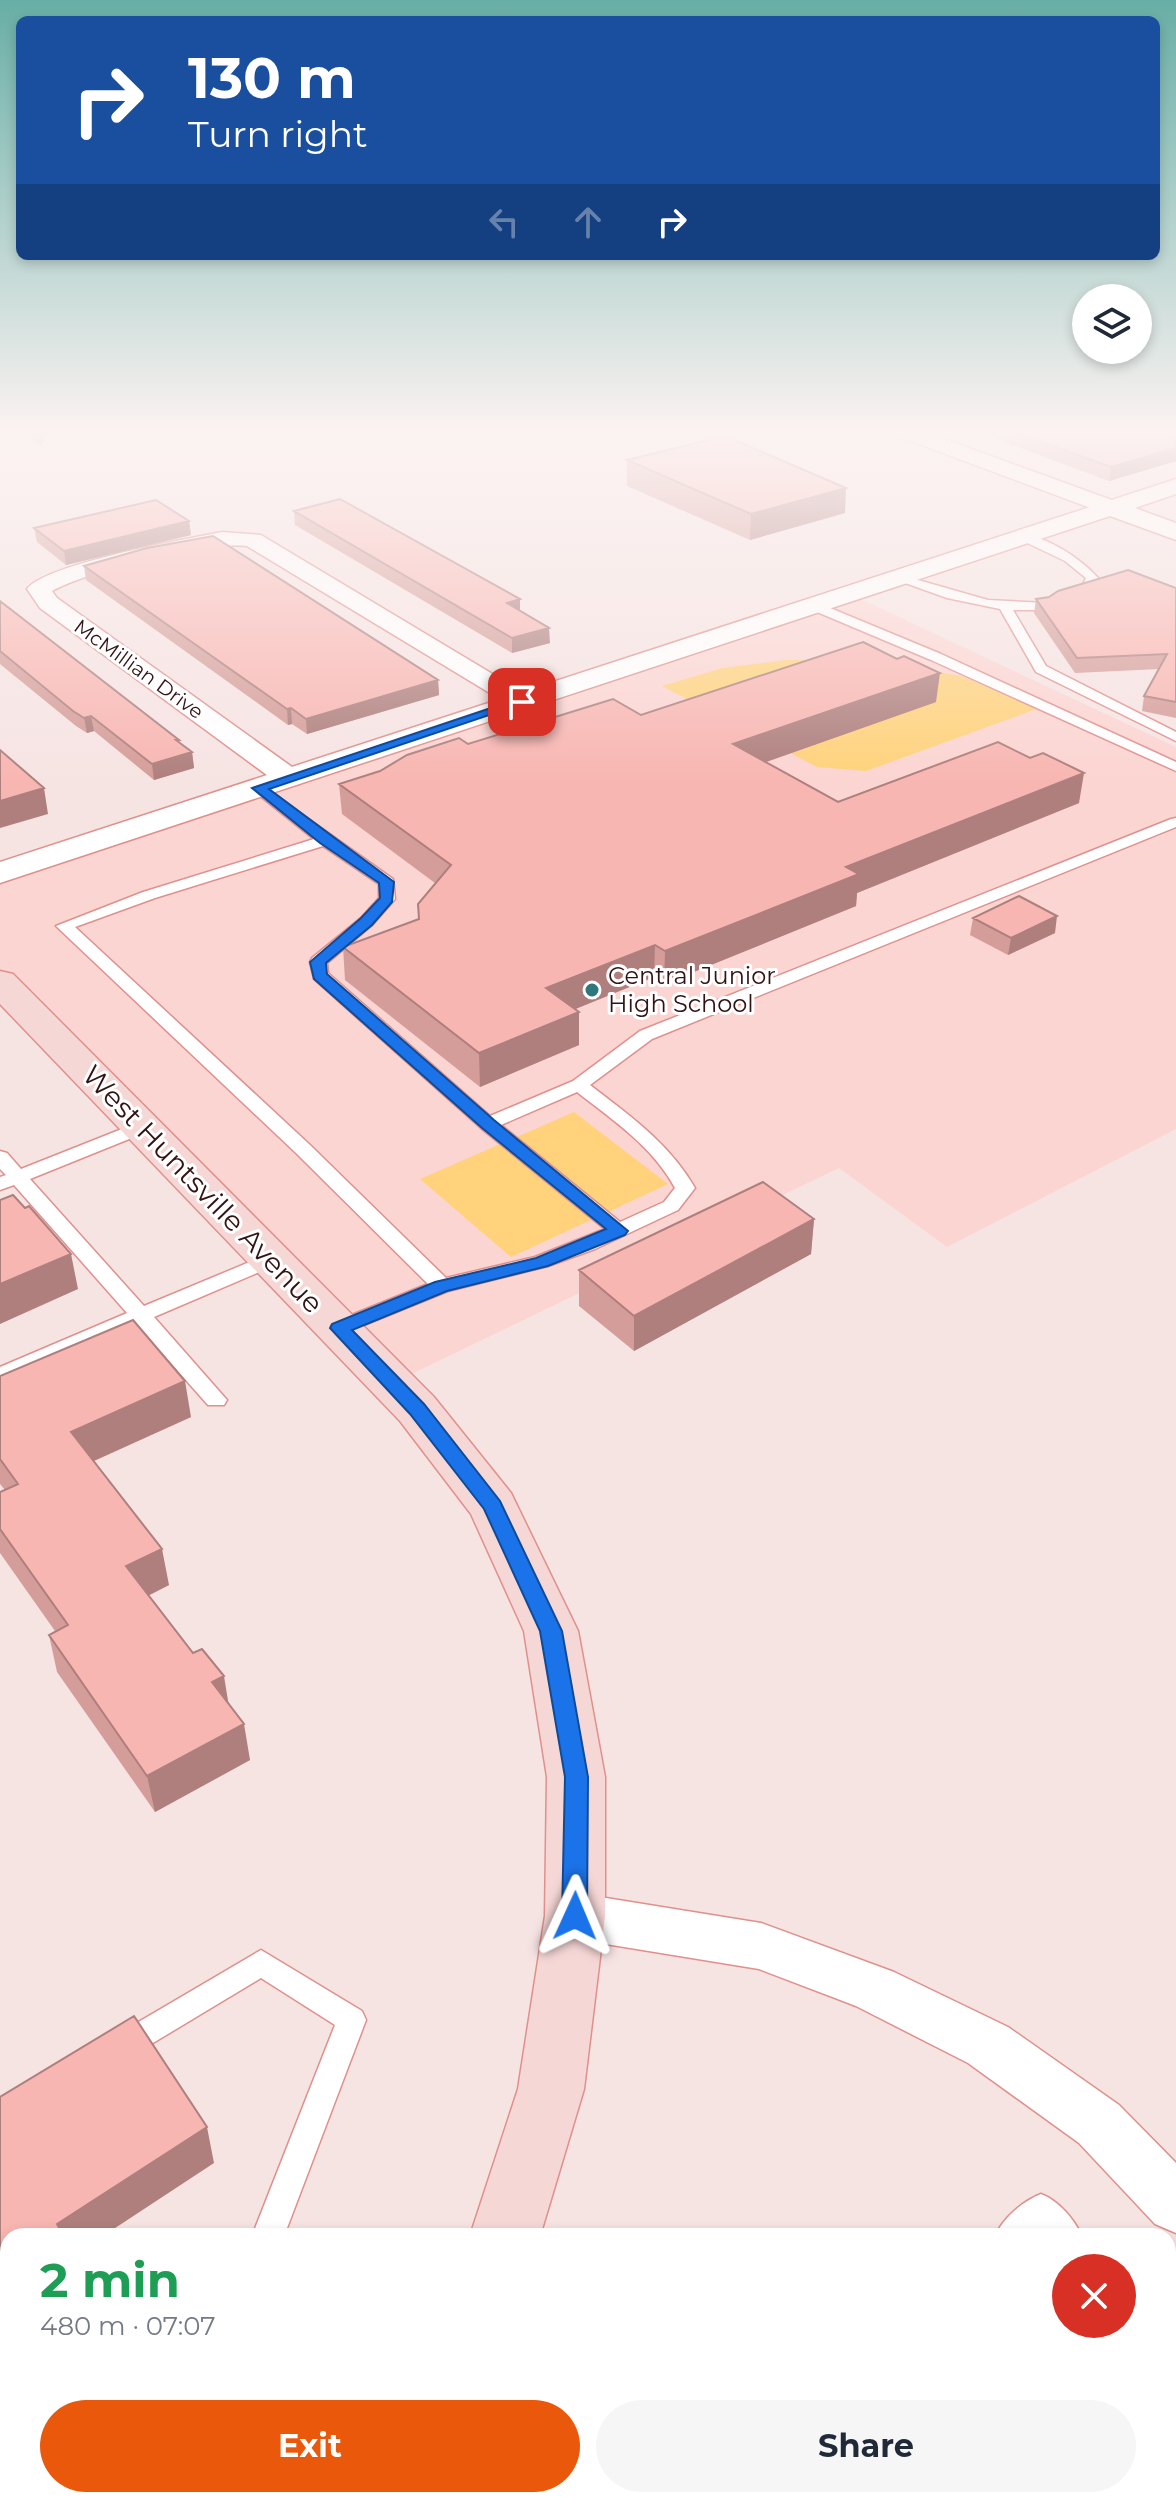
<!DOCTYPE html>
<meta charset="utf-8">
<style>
:root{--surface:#fff;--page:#f6f6f7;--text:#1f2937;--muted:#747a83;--accent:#ea580c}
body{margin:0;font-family:Montserrat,sans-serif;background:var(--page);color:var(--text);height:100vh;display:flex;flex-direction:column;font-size:30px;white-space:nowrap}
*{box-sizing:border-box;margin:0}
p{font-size:26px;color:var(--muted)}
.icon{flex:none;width:44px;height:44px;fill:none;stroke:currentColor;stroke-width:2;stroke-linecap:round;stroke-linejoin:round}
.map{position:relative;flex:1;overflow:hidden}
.side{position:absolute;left:0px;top:2228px;width:1176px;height:280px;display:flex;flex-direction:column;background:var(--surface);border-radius:24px 24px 0 0;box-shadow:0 4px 12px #0003}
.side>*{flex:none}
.banner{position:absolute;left:16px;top:16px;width:1144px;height:244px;border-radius:12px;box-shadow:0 4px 12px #0003;background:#1a4fa0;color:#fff;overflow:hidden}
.controls{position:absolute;left:1072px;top:284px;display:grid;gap:16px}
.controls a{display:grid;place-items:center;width:80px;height:80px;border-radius:50%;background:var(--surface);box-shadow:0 4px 12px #0003;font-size:40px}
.pin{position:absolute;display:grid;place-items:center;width:68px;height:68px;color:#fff;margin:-34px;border-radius:16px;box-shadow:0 4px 12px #0006}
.me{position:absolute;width:88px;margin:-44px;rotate:1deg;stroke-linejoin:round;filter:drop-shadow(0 0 6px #0008)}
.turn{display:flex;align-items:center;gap:28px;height:168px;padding:0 40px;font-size:36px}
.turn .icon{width:104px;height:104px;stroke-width:2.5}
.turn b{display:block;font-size:56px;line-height:68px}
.lanes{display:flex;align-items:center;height:76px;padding:0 40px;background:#0003;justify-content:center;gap:40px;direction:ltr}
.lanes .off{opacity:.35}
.round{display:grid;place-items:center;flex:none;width:84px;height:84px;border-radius:42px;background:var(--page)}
.head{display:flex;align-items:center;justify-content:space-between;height:136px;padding:0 40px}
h1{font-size:48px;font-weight:700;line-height:60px;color:#1e9e55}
.primary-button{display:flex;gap:16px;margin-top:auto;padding:16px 40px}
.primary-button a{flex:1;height:92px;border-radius:48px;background:var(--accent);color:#fff;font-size:32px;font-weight:700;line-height:92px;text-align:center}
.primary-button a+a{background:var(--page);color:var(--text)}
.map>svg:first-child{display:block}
.built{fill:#fbd5d2}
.green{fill:#ffd27b}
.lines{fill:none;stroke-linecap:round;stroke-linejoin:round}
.service-casing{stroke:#e0908c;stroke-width:3}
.minor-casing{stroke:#e0908c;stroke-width:3}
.tertiary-casing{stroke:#e0908c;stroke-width:3}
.secondary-casing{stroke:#e0908c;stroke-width:3}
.service{fill:#fff;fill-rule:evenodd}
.minor{fill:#fff;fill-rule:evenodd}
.tertiary{fill:#fff;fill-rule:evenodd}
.secondary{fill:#f5d7d6;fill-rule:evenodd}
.wall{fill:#d59d99}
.shaded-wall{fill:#ae7f7d}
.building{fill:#f8b6b2;stroke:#ae7f7d;stroke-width:2}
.route{fill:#1a73e8;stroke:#114b97;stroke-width:2}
.poi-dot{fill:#2d777d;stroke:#fff;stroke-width:3}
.labels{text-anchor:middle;stroke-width:6;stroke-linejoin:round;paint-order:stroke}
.far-street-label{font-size:20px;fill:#311313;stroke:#fff}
.poi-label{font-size:24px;fill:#311313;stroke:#fff;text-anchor:start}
.near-street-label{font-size:28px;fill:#311313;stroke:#fff}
</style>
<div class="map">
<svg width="1176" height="2508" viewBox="0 0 1176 2508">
<rect width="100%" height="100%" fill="#f6e4e3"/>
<path class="built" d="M 850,594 L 1176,747 L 1176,1129 L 947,1247 L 839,1168 L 393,1383 L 0,982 L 0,873 Z"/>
<path class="green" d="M 785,660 L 872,660 L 961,676 L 1039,708 L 866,771 L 817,767 L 662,686 L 722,668 Z
M 574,1112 L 668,1184 L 511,1257 L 420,1179 Z"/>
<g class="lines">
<g class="service-casing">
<path id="service" d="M 1019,535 C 1043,533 1083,560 1098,578 L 1090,594 L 1080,591 L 1086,578 L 1065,561 L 1019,539 Z
M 897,574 L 988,600 L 1046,603 L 1046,609 L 1042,610 L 1013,610 L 1046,666 L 1176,732 L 1176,741 L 1036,672 L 1000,609 L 947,598 L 897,580 Z
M 810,603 L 818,603 L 941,654 L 1176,762 L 1176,771 L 931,660 L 810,609 Z
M 259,784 L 393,879 L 395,899 L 373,924 L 327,963 L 328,973 L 490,1116 L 573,1081 L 640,1031 L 1171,819 L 1176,818 L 1176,827 L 652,1039 L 590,1085 C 630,1116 669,1143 695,1188 L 678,1210 L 595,1249 L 548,1266 L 448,1291 L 339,1335 L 332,1333 L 329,1328 L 332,1323 L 428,1284 L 296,1153 L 56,926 L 143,892 L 314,839 L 254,791 L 254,785 ZM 323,846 L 379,884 L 379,898 L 361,918 L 312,958 L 310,962 L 314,979 L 481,1128 L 605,1229 L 535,1257 L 446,1278 L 310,1145 L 75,927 L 155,898 ZM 577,1092 C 614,1121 652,1146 675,1188 L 664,1202 L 620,1222 L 501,1125 Z
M 142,1121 L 151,1127 L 149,1131 L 30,1179 L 144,1306 L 264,1256 L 278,1256 L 281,1260 L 278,1264 L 154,1317 L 227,1400 L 224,1405 L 208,1405 L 137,1325 L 0,1382 L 0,1367 L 127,1313 L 14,1185 L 0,1190 L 0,1177 L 6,1175 L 0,1169 L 0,1151 L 7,1153 L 21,1169 Z
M 261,1950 L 362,2011 L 366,2020 L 284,2236 L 252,2236 L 335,2025 L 261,1978 L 133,2055 L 123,2059 L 113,2055 L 108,2046 L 113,2037 Z
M 1041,2194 C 1059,2201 1074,2219 1082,2236 L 1045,2236 L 1040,2231 L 1034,2236 L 995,2236 C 1003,2218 1023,2201 1041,2194 Z
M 1168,2327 L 1176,2330 L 1176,2367 L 1168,2364 Z
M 8,2469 L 8,2500 L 18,2500 L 0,2508 L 0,2472 Z
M 718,2500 L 755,2500 L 758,2508 L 721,2508 Z
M 859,2500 L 897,2500 L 900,2508 L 862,2508 Z"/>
</g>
<g class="minor-casing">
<path id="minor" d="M 892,431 L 922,431 L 1120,503 L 1123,508 L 1120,513 L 1104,513 L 895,435 Z
M 222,532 L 261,535 L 531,697 L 535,702 L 531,707 L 513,707 L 247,546 C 203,542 92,570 52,591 L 57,598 L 299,772 L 303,778 L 299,784 L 289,786 L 279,784 L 40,608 L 27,589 C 45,564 187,539 222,532 Z
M 575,1893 L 761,1923 L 894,1972 L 1008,2027 L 1119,2105 L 1176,2163 L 1176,2233 L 1155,2224 L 1079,2143 L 968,2063 L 856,2006 L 759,1969 L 575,1939 L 556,1932 L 549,1916 L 556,1900 Z"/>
</g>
<g class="tertiary-casing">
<path id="tertiary" d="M 1176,479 L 1176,494 L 1135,508 L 1176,523 L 1176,540 L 1110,516 L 0,883 L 0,862 Z"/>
</g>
<g class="secondary-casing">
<path id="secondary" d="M 0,971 L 13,974 L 434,1397 L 511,1493 L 578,1631 L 605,1777 L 605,1916 L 584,2089 L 540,2236 L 470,2236 L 518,2089 L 545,1916 L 547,1777 L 524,1631 L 471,1514 L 400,1421 L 0,1004 Z
M 314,2500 L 393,2500 L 390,2508 L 311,2508 Z"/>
</g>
<use href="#service" class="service"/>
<use href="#minor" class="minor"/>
<use href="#tertiary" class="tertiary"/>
<use href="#secondary" class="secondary"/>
</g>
<path class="wall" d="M 17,431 L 49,431 L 41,446 Z
M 975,431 L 1176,431 L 1176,461 L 1109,481 Z
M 627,460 L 845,513 L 750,540 L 627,486 Z
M 294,511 L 520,599 L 520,610 L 550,643 L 512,653 L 295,525 Z
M 189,521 L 191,535 L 66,565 L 37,542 L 34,528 Z
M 84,566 L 438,680 L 439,695 L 307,734 L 292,724 L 288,725 L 86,580 Z
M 1176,588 L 1176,718 L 1142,711 L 1144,696 L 1159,669 L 1075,673 L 1034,613 L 1036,599 Z
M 0,601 L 192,752 L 194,768 L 154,780 L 94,731 L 87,733 L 76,726 L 0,664 Z
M 936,702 L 765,762 L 838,802 L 1079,803 L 857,893 L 856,906 L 664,984 L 654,977 L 575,1009 L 579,1045 L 480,1087 L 345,980 L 343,947 L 419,919 L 435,883 L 342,814 L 339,784 L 468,744 L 641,715 Z
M 973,918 L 1055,933 L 1008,955 L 970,935 Z
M 814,1219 L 811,1254 L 634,1351 L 579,1306 L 579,1270 Z
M 0,1376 L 191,1417 L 94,1461 L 169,1585 L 148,1596 L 229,1703 L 250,1760 L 155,1812 L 57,1672 L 49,1635 L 55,1631 L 0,1553 L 0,1492 L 5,1490 L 0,1484 Z
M 1168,2345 L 1176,2354 L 1176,2422 L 1168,2429 L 1176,2508 L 935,2508 L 929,2500 L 1168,2500 Z"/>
<path class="shaded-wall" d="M 40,431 L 49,431 L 41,446 L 39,433 Z
M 1176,448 L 1176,461 L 1109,481 L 1111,467 Z
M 846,488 L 845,513 L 750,540 L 751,514 Z
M 189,521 L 191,535 L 66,565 L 64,551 Z
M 520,599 L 520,613 L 507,603 Z
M 549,628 L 550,643 L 512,653 L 512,638 Z
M 940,673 L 936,702 L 732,774 L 733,744 Z
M 438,680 L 439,695 L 307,734 L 306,719 Z
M 291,708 L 292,724 L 288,725 L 287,709 Z
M 91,716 L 94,731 L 87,733 L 84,718 Z
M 176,740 L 179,740 L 181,755 L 192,752 L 194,768 L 154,780 L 152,764 Z
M 1084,773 L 1079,803 L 857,893 L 856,906 L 664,984 L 665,951 L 846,867 Z
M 44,788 L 48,814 L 0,828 L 0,801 Z
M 1057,916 L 1055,933 L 1008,955 L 1011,938 Z
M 655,945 L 654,977 L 546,1021 L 546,988 Z
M 579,1012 L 579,1045 L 480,1087 L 479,1053 Z
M 814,1219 L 811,1254 L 634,1351 L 634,1316 Z
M 71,1254 L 78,1289 L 0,1324 L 0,1284 Z
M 185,1381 L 191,1417 L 78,1468 L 71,1432 Z
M 162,1549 L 169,1585 L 133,1603 L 126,1566 Z
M 224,1676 L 230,1713 L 212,1682 Z
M 244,1724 L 250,1760 L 155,1812 L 147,1776 Z
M 207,2127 L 214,2163 L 103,2236 L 61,2236 L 57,2224 Z
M 8,2300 L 8,2342 L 0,2348 L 0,2305 Z
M 1176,2401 L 1176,2422 L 1168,2429 L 1168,2409 Z"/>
<path class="building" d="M 1011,431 L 1176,431 L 1176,448 L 1111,467 Z
M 725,436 L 846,488 L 751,514 L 627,460 Z
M 340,499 L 520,599 L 507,603 L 549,628 L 512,638 L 294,511 Z
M 156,500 L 189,521 L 64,551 L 34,528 Z
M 213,536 L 438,680 L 306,719 L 291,708 L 287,709 L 84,566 L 147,548 Z
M 1128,570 L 1176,588 L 1176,702 L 1144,696 L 1167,654 L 1077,658 L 1036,599 L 1049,597 L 1058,591 Z
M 0,601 L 179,740 L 176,740 L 192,752 L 152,764 L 91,716 L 84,718 L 73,711 L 0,651 Z
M 863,642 L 897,659 L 904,656 L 940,673 L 733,744 L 838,802 L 998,742 L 1030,758 L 1043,753 L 1084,773 L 846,867 L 859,874 L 665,951 L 655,945 L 546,988 L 579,1012 L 479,1053 L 343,947 L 419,919 L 418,904 L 451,865 L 339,784 L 380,771 L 407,755 L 459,738 L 468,744 L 613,699 L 641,715 Z
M 0,750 L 44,788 L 0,801 Z
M 1019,896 L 1057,916 L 1011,938 L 973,918 Z
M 763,1182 L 814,1219 L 634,1316 L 579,1270 Z
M 13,1195 L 25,1208 L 29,1206 L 71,1254 L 0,1284 L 0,1200 Z
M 133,1320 L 185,1381 L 71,1432 L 162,1549 L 126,1566 L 193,1653 L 202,1649 L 224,1676 L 212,1682 L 244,1724 L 147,1776 L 49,1635 L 68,1625 L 0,1529 L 0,1492 L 18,1484 L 0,1459 L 0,1376 Z
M 134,2016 L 207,2127 L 57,2224 L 64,2236 L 8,2236 L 8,2300 L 0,2305 L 0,2097 Z
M 1168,2345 L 1176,2354 L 1176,2401 L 1168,2409 Z
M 1168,2429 L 1176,2437 L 1176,2508 L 970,2508 L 963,2500 L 1168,2500 Z"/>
<linearGradient id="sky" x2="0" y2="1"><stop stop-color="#68aea6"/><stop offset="0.55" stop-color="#fbf3f2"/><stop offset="1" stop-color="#fbf3f2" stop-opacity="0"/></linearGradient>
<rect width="1176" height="782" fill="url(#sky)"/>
<path class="route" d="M 518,699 L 528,702 L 269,789 L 394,882 L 392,902 L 372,925 L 326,963 L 327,974 L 494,1120 L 628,1231 L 625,1235 L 548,1266 L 447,1291 L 352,1330 L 424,1404 L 500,1501 L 562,1631 L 588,1777 L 587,1916 L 584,1924 L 575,1927 L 566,1924 L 562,1916 L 565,1777 L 540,1631 L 484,1509 L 410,1414 L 330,1328 L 332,1324 L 435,1282 L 536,1258 L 606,1229 L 482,1128 L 314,979 L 310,962 L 361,918 L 380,898 L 379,883 L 320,843 L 252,788 Z"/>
<circle class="poi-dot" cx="592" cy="990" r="8"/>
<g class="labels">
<g class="far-street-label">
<text transform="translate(139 669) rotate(36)" y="7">McMillian Drive</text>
</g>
<g class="poi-label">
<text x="608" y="984">Central Junior<tspan x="608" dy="28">High School</tspan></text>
</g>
<g class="near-street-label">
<text transform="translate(203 1189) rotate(46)" y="10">West Huntsville Avenue</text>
</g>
</g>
</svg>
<div class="controls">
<a><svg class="icon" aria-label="layers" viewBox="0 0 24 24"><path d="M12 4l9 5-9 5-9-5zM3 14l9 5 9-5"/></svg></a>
</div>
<div class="pin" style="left:522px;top:702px;background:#d93025"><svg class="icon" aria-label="arrive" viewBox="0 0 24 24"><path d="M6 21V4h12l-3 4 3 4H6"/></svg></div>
<svg class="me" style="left:575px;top:1916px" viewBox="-20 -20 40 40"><path d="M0-17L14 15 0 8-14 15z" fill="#1a73e8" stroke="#fff" stroke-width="4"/></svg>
<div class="banner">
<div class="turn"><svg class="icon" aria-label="right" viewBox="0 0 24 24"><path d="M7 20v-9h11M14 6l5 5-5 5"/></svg><div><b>130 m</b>Turn right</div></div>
<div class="lanes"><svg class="icon off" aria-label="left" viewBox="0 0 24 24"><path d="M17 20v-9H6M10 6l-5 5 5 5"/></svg><svg class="icon off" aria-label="ahead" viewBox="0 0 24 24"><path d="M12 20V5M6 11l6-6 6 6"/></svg><svg class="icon" aria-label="right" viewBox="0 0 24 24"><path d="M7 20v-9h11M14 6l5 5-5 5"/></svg></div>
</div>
<section class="side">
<div class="head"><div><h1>2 min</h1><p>480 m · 07:07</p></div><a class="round" style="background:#d93025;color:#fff"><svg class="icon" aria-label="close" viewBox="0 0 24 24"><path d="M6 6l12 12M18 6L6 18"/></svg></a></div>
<div class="primary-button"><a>Exit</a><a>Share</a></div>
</section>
</div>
